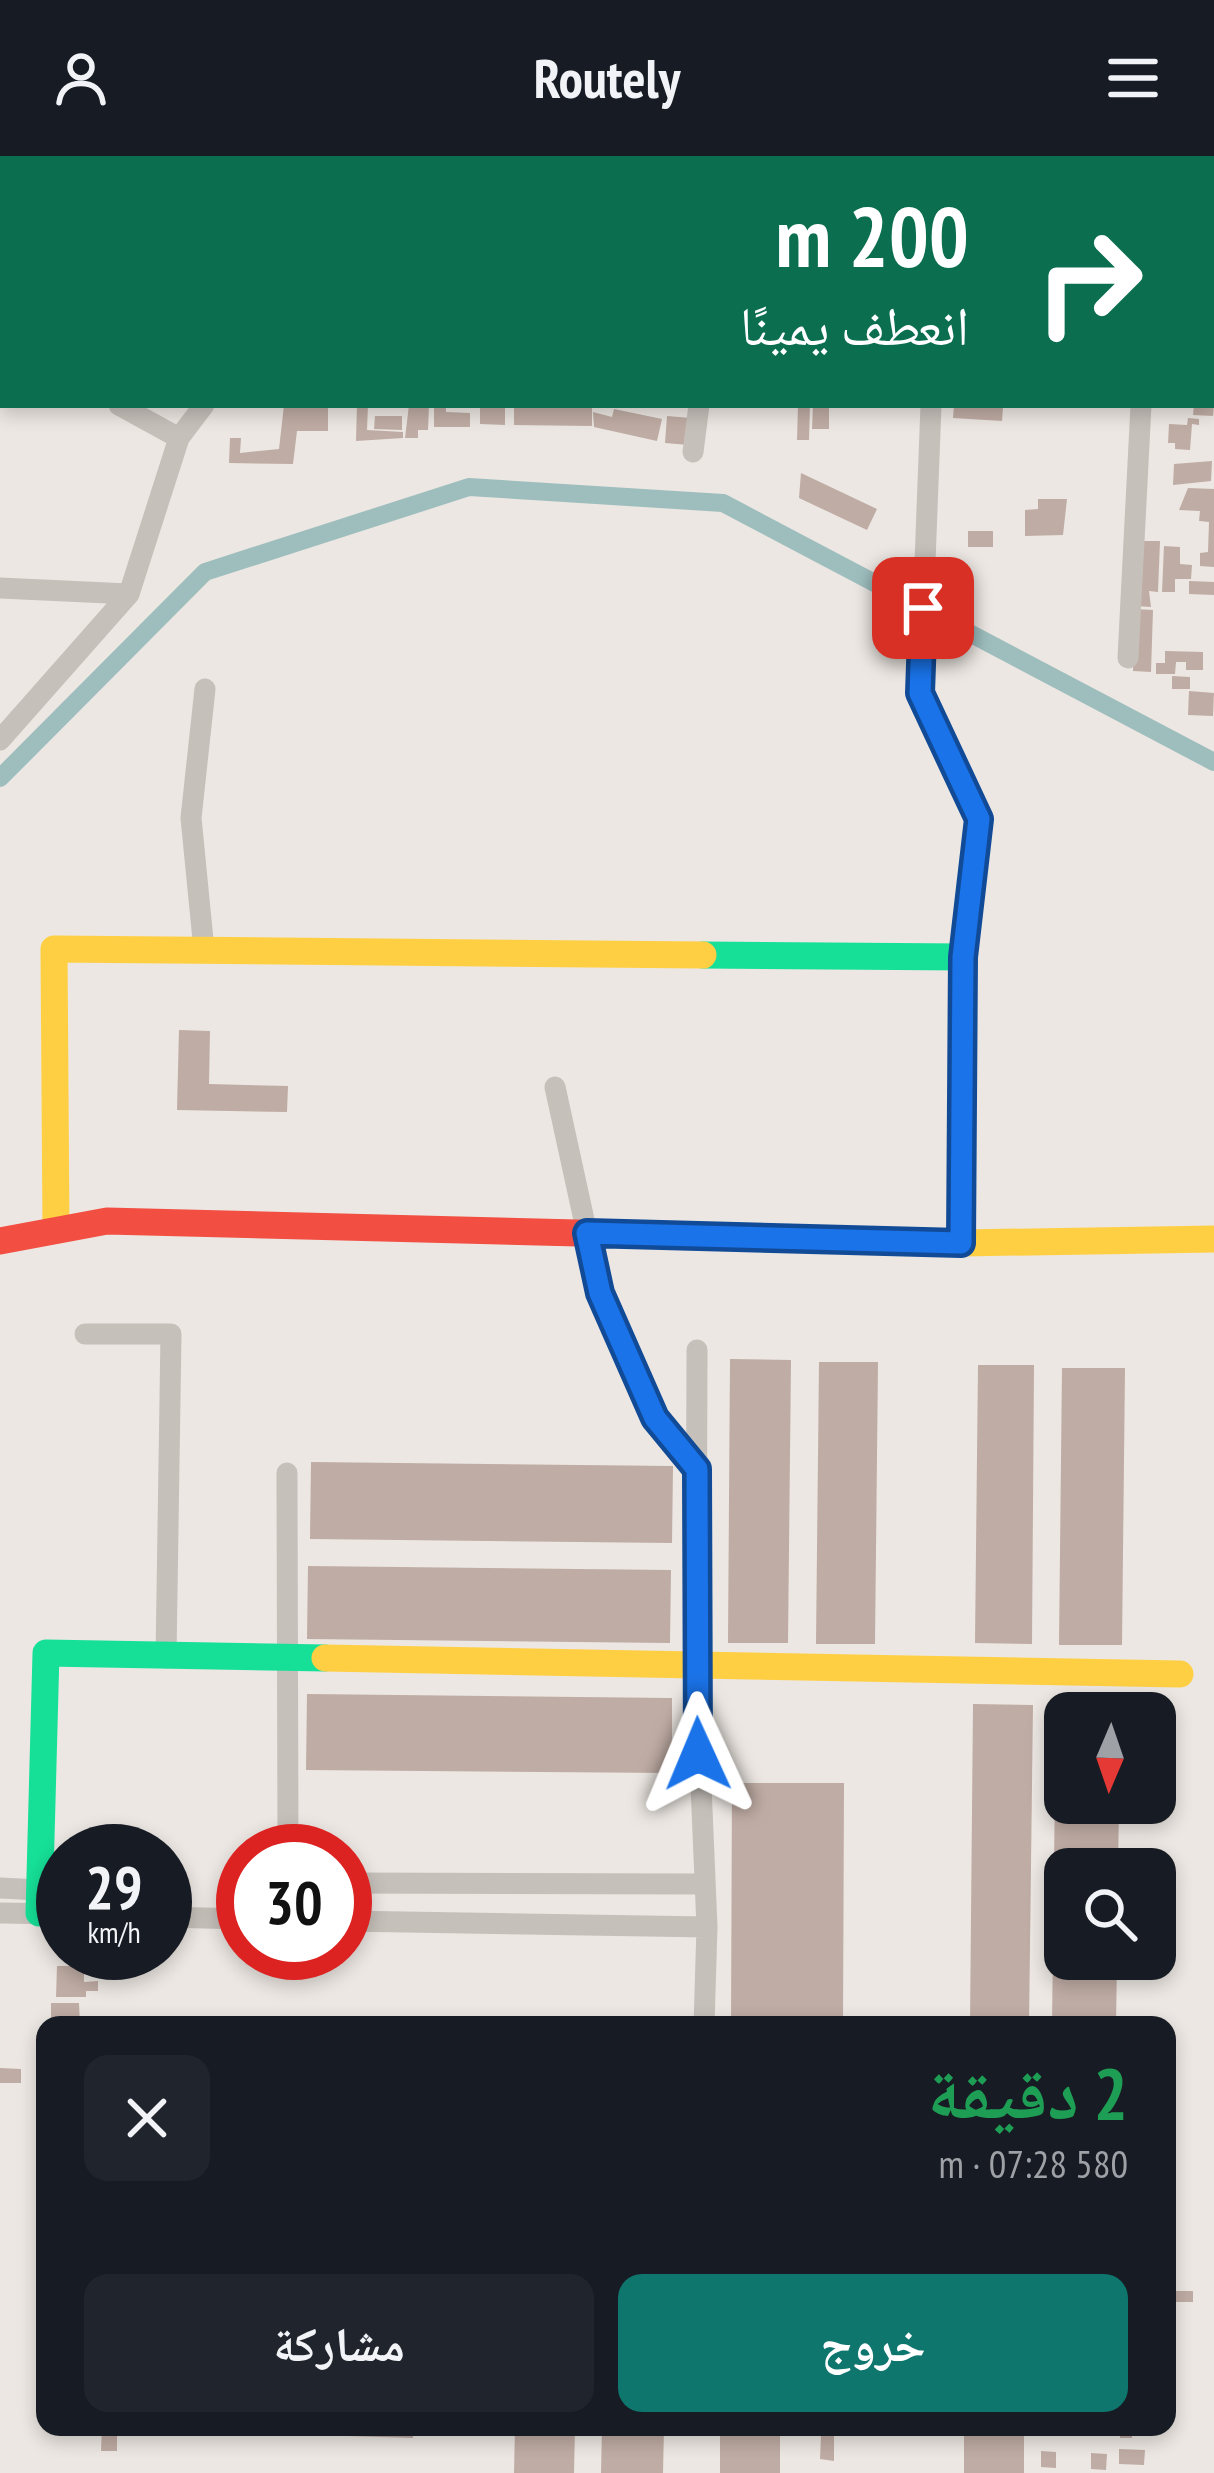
<!DOCTYPE html>
<html lang="ar">
<meta charset="utf-8">
<style>
:root{--surface:#171b24;--page:#20242c;--text:#f1f3f6;--muted:#9ea1a6;--accent:#0f766e}
body{margin:0;font-family:"PT Sans Narrow","Noto Naskh Arabic",sans-serif;background:var(--page);color:var(--text);direction:rtl;height:100vh;display:flex;flex-direction:column;font-size:45px;white-space:nowrap}
*{box-sizing:border-box;margin:0}
p{font-size:39px;color:var(--muted)}
.icon{flex:none;width:66px;height:66px;fill:none;stroke:currentColor;stroke-width:2;stroke-linecap:round;stroke-linejoin:round}
.map{position:relative;flex:1;overflow:hidden;direction:ltr}
.drawer{position:absolute;left:36px;top:1860px;width:1140px;height:420px;display:flex;flex-direction:column;background:var(--surface);border-radius:24px;box-shadow:0 6px 18px #0003;direction:rtl}
.drawer>*{flex:none}
.banner{position:absolute;left:0px;top:0px;width:1215px;height:252px;box-shadow:0 6px 18px #0003;direction:rtl;background:#0b6e4f;color:#fff;overflow:hidden}
.needle{width:78px;rotate:182deg}
.fabs{position:absolute;left:1044px;top:1536px;display:grid;gap:24px}
.fabs a{display:grid;place-items:center;width:132px;height:132px;border-radius:24px;background:var(--surface);box-shadow:0 6px 18px #0003;font-size:60px}
.speed{position:absolute;left:36px;top:1668px;display:flex;gap:24px;font-size:60px;font-weight:700;text-align:center}
.speed>*{display:grid;place-content:center;width:156px;height:156px;border-radius:50%;background:var(--surface);box-shadow:0 6px 18px #0003;line-height:1}
.speed small{font-size:30px;font-weight:400}
.speed .limit{border:18px solid #d22;background:#fff;color:#111}
.pin{position:absolute;display:grid;place-items:center;width:102px;height:102px;color:#fff;margin:-51px;border-radius:24px;box-shadow:0 6px 18px #0006}
.me{position:absolute;width:132px;margin:-66px;rotate:359deg;stroke-linejoin:round;filter:drop-shadow(0 0 9px #0008)}
.turn{display:flex;align-items:center;gap:42px;height:252px;padding:0 48px;font-size:54px}
.turn .icon{width:156px;height:156px;stroke-width:2.5}
.turn b{display:block;font-size:84px;line-height:102px}
.round{display:grid;place-items:center;flex:none;width:126px;height:126px;border-radius:24px;background:var(--page)}
.summary{display:flex;align-items:center;justify-content:space-between;height:204px;padding:0 48px}
h1{font-size:72px;font-weight:700;line-height:90px;color:#1e9e55}
.primary-button{display:flex;gap:24px;margin-top:auto;padding:24px 48px}
.primary-button a{flex:1;height:138px;border-radius:24px;background:var(--accent);color:#fff;font-size:48px;font-weight:700;line-height:138px;text-align:center}
.primary-button a+a{background:var(--page);color:var(--text)}
header{display:flex;justify-content:space-between;align-items:center;height:156px;padding:0 48px;background:var(--surface);font-size:54px;font-weight:700}
.map>svg:first-child{display:block}
.lines{fill:none;stroke-linecap:round;stroke-linejoin:round}
.canal{stroke:#9ebebe;stroke-width:18}
.building{fill:#bfaca4}
.street{stroke:#c6c0ba;stroke-width:21}
.fast{stroke:#16e098;stroke-width:27}
.slow{stroke:#ffcf43;stroke-width:27}
.jam{stroke:#f24e42;stroke-width:27}
.route-casing{stroke:#114b97;stroke-width:30}
.route{stroke:#1a73e8;stroke-width:21}
</style>
<header><svg class="icon" aria-label="menu" viewBox="0 0 24 24"><path d="M4 6h16M4 12h16M4 18h16"/></svg>Routely<svg class="icon" aria-label="person" viewBox="0 0 24 24"><circle cx="12" cy="8" r="4"/><path d="M4 21q1-7 8-7t8 7"/></svg></header>
<div class="map">
<svg width="1214" height="2317" viewBox="0 0 1214 2317">
<rect width="100%" height="100%" fill="#ece7e2"/>
<g class="lines">
<path class="canal" d="M 0,622 L 205,416 L 469,331 L 723,347 L 1214,606"/>
</g>
<path class="building" d="M 284,249 L 328,249 L 328,275 L 297,275 L 293,308 L 229,307 L 230,282 L 241,282 L 240,297 L 279,293 Z
M 357,249 L 368,249 L 367,274 L 403,276 L 403,282 L 356,285 Z
M 409,249 L 429,249 L 428,274 L 418,274 L 418,282 L 405,282 Z
M 434,249 L 446,249 L 446,256 L 470,257 L 470,271 L 434,271 Z
M 480,249 L 505,249 L 505,269 L 480,268 Z
M 514,249 L 592,249 L 592,270 L 514,269 Z
M 798,249 L 810,249 L 809,284 L 797,284 Z
M 813,249 L 829,249 L 829,273 L 812,273 Z
M 954,249 L 1003,251 L 1002,265 L 953,262 Z
M 1194,249 L 1214,249 L 1213,260 L 1193,259 Z
M 614,253 L 662,263 L 657,285 L 594,271 L 593,256 L 612,261 Z
M 375,260 L 402,260 L 402,274 L 374,273 Z
M 667,260 L 691,262 L 689,289 L 665,287 Z
M 1188,262 L 1199,263 L 1199,269 L 1192,268 L 1190,294 L 1175,293 L 1175,287 L 1168,287 L 1169,268 L 1187,269 Z
M 1212,305 L 1211,325 L 1173,329 L 1174,308 Z
M 801,317 L 877,353 L 867,374 L 799,342 Z
M 1188,332 L 1214,333 L 1214,411 L 1200,410 L 1200,397 L 1208,396 L 1209,366 L 1199,365 L 1200,355 L 1179,354 Z
M 1038,343 L 1067,343 L 1063,379 L 1025,380 L 1025,354 L 1038,353 Z
M 968,375 L 993,375 L 993,391 L 968,391 Z
M 1137,385 L 1160,385 L 1158,436 L 1149,435 L 1151,451 L 1136,450 Z
M 1164,390 L 1180,391 L 1180,408 L 1192,409 L 1191,423 L 1175,423 L 1175,436 L 1162,436 Z
M 1189,425 L 1214,426 L 1214,439 L 1189,438 Z
M 1135,453 L 1153,454 L 1151,516 L 1133,515 Z
M 1165,495 L 1203,496 L 1203,514 L 1186,514 L 1186,506 L 1176,506 L 1175,518 L 1156,518 L 1156,507 L 1165,507 Z
M 1172,520 L 1190,521 L 1190,533 L 1172,533 Z
M 1189,535 L 1214,537 L 1213,560 L 1188,559 Z
M 179,874 L 210,875 L 209,928 L 288,930 L 287,956 L 177,954 Z
M 730,1203 L 791,1204 L 788,1487 L 728,1487 Z
M 819,1206 L 878,1206 L 875,1488 L 816,1488 Z
M 978,1209 L 1034,1209 L 1032,1488 L 975,1487 Z
M 1062,1212 L 1125,1212 L 1122,1489 L 1059,1489 Z
M 311,1306 L 673,1310 L 672,1387 L 310,1383 Z
M 308,1410 L 671,1414 L 670,1487 L 307,1483 Z
M 307,1538 L 672,1542 L 672,1617 L 306,1614 Z
M 973,1548 L 1033,1549 L 1029,1869 L 970,1869 Z
M 1056,1549 L 1120,1550 L 1119,1557 L 1065,1557 L 1065,1647 L 1119,1647 L 1118,1713 L 1065,1713 L 1065,1803 L 1117,1803 L 1116,1869 L 1052,1869 Z
M 732,1627 L 844,1627 L 843,1869 L 731,1869 Z
M 57,1810 L 84,1810 L 84,1826 L 98,1825 L 98,1835 L 86,1835 L 86,1841 L 56,1841 Z
M 51,1847 L 79,1847 L 80,1869 L 51,1869 Z
M 0,1912 L 21,1913 L 21,1927 L 0,1927 Z
M 1174,2135 L 1193,2135 L 1193,2146 L 1174,2146 Z
M 102,2271 L 117,2271 L 117,2295 L 101,2295 Z
M 348,2271 L 413,2271 L 413,2282 L 348,2280 Z
M 515,2271 L 575,2271 L 574,2317 L 514,2317 Z
M 602,2271 L 664,2271 L 663,2317 L 601,2317 Z
M 720,2271 L 834,2271 L 834,2305 L 820,2303 L 821,2280 L 780,2278 L 780,2317 L 720,2317 Z
M 964,2271 L 1024,2271 L 1024,2317 L 964,2317 Z
M 1120,2271 L 1132,2271 L 1132,2282 L 1120,2282 Z
M 1119,2293 L 1145,2294 L 1144,2309 L 1119,2308 Z
M 1041,2295 L 1056,2296 L 1056,2312 L 1041,2311 Z
M 1091,2297 L 1107,2298 L 1106,2314 L 1091,2313 Z"/>
<g class="lines">
<path class="street" d="M 137,0 L 141,3
M 357,3 L 358,0
M 927,3 L 927,0
M 1212,60 L 1214,60
M 0,185 L 3,187
M 119,249 L 179,282
M 931,249 L 920,537 L 979,663 L 963,801 L 961,1087
M 693,296 L 699,249
M 0,432 L 129,438
M 1128,502 L 1141,249
M 0,584 L 129,438 L 179,282 L 204,249
M 204,794 L 191,662 L 205,533
M 555,931 L 600,1137 L 655,1262 L 697,1313
M 85,1178 L 171,1178 L 166,1502
M 697,1194 L 696,1511 L 707,1771 L 704,1869
M 287,1317 L 288,1695
M 345,1727 L 701,1728
M 0,1732 L 40,1734
M 0,1757 L 63,1758
M 165,1761 L 243,1763
M 345,1765 L 707,1771"/>
<path class="fast" d="M 703,799 L 963,801
M 39,1757 L 46,1497 L 325,1502"/>
<path class="slow" d="M 56,1074 L 54,793 L 703,799
M 696,1080 L 961,1087 L 1214,1083
M 325,1502 L 1180,1518"/>
<path class="jam" d="M 0,1085 L 107,1065 L 696,1080"/>
</g>
<g class="lines">
<g class="route-casing">
<path id="route" d="M 698,1598 L 697,1313 L 655,1262 L 600,1137 L 587,1077 L 961,1087 L 963,801 L 979,663 L 920,537 L 923,452"/>
</g>
<use href="#route" class="route"/>
</g>
</svg>
<div class="fabs">
<a><svg class="needle" viewBox="-14 -14 28 28"><path d="M0-13l5 13h-10z" fill="#e53935"/><path d="M0 13l5-13h-10z" fill="#9ea1a6"/></svg></a>
<a><svg class="icon" aria-label="search" viewBox="0 0 24 24"><circle cx="10" cy="10" r="6"/><path d="M15 15l6 6"/></svg></a>
</div>
<div class="speed"><div>29<small>km/h</small></div><div class="limit">30</div></div>
<div class="pin" style="left:923px;top:452px;background:#d93025"><svg class="icon" aria-label="arrive" viewBox="0 0 24 24"><path d="M6 21V4h12l-3 4 3 4H6"/></svg></div>
<svg class="me" style="left:698px;top:1598px" viewBox="-20 -20 40 40"><path d="M0-17L14 15 0 8-14 15z" fill="#1a73e8" stroke="#fff" stroke-width="4"/></svg>
<div class="banner">
<div class="turn"><svg class="icon" aria-label="right" viewBox="0 0 24 24"><path d="M7 20v-9h11M14 6l5 5-5 5"/></svg><div><b>200 m</b>انعطف يمينًا</div></div>
</div>
<section class="drawer">
<div class="summary"><div><h1>2 دقيقة</h1><p>580 m · 07:28</p></div><a class="round"><svg class="icon" aria-label="close" viewBox="0 0 24 24"><path d="M6 6l12 12M18 6L6 18"/></svg></a></div>
<div class="primary-button"><a>خروج</a><a>مشاركة</a></div>
</section>
</div>
